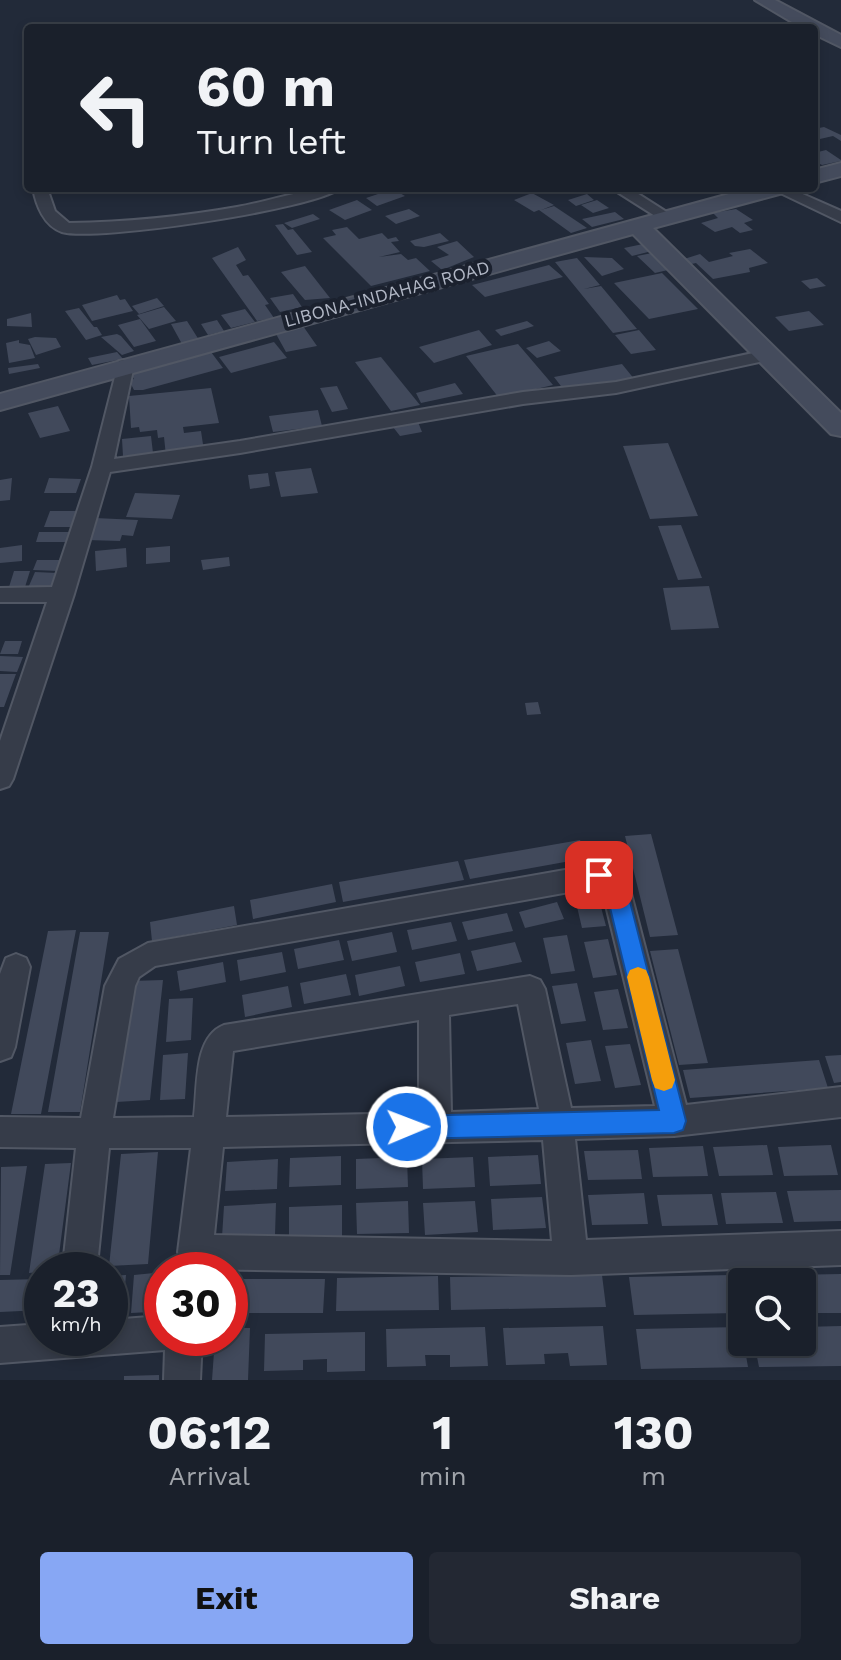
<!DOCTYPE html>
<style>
:root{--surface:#1a202b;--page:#232833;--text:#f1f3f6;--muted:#9fa3a9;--line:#383e47;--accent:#87a7f4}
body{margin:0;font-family:"Work Sans",sans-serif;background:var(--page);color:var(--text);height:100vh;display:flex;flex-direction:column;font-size:30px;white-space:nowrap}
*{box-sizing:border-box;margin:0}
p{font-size:26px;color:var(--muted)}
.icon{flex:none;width:44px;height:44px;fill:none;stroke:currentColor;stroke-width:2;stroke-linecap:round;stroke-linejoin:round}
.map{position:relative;height:1380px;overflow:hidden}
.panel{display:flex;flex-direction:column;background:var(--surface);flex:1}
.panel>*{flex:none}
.top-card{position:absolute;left:24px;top:24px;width:794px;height:168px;border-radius:8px;box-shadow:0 4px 12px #0003,0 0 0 2px var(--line);background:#1a202b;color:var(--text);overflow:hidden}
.fabs{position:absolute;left:728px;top:1268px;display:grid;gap:16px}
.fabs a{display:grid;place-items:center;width:88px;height:88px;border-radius:8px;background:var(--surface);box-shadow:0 4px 12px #0003,0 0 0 2px var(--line);font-size:40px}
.speed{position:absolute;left:24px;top:1252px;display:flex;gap:16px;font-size:40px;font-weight:700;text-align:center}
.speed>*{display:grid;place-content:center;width:104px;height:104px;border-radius:50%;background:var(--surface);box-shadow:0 4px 12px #0003,0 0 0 2px var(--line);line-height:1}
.speed small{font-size:20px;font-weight:400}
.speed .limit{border:12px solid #d22;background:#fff;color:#111}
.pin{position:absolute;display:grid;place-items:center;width:68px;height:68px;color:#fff;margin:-34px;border-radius:16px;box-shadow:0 4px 12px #0006}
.me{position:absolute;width:88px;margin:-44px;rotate:89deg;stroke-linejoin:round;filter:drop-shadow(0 0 6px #0008)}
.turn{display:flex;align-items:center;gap:28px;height:168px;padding:0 40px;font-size:36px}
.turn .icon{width:104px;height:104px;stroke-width:2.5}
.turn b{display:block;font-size:56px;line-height:68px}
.eta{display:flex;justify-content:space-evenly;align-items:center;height:136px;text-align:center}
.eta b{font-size:48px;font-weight:700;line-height:56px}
.action{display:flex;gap:16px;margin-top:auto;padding:16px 40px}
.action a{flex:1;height:92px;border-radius:8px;background:var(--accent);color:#111;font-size:32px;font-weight:700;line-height:92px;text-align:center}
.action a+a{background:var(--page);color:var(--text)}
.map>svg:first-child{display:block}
.building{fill:#41495b}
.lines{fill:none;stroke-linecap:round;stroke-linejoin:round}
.street-casing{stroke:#515764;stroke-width:4}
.secondary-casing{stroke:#515764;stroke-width:4}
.street{fill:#363c49;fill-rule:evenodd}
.secondary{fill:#444b5c;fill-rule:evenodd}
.route{fill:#1a73e8;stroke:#114b97;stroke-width:2}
.slow{fill:#f59e0b}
.labels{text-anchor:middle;stroke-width:8;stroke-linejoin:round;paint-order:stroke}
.far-street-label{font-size:18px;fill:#b1b7c5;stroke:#1b212e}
</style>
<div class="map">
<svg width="841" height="1380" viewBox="0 0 841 1380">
<rect width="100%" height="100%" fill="#222a39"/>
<path class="building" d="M 824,127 L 841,135 L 841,141 L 833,136 L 820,139 L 814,136 L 814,129 Z
M 826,150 L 841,160 L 841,161 L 822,165 L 814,161 L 814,153 Z
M 393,189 L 405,196 L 377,206 L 366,198 Z
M 532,193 L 554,205 L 541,210 L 554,206 L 587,228 L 571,233 L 539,210 L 534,212 L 514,200 Z
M 587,194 L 594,200 L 576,206 L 568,200 Z
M 357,200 L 372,210 L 345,220 L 329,210 Z
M 597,200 L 609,208 L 593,213 L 581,205 Z
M 409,209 L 420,216 L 396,224 L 385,216 Z
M 736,209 L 753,220 L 744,223 L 753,230 L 740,233 L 732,227 L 715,232 L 701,223 L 718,218 L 713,213 Z
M 615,212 L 624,219 L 592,227 L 582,219 Z
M 313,214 L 320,219 L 292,228 L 284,223 Z
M 283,224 L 288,230 L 293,229 L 312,252 L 297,255 L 275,225 Z
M 347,227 L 359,239 L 382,233 L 388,239 L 396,237 L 399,241 L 391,242 L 400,252 L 379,257 L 401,254 L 408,260 L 416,258 L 430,271 L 371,286 L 323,238 L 336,235 L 332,230 Z
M 440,233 L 449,241 L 424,247 L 415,246 L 410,241 Z
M 457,241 L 474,257 L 442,270 L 431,261 L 449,255 L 437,247 Z
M 643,244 L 652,251 L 632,256 L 624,248 Z
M 238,247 L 246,260 L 236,265 L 243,276 L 248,275 L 269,304 L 265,305 L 274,318 L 257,321 L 212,258 Z
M 750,249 L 768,263 L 749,268 L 750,272 L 713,279 L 696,263 L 687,265 L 681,260 L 700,254 L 709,262 L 733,256 L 729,253 Z
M 657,252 L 668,262 L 661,264 L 668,270 L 655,273 L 637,256 Z
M 584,257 L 612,258 L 624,269 L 602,276 Z
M 577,258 L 600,285 L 584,289 L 601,286 L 637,329 L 613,333 L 555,262 Z
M 549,265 L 563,277 L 485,297 L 472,285 Z
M 305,266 L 330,298 L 305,300 L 281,272 Z
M 662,273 L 698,309 L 649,319 L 614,283 Z
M 817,278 L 826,286 L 810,289 L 801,281 Z
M 293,294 L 302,307 L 280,312 L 270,298 Z
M 117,295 L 120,300 L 125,299 L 133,311 L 92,321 L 82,305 Z
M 157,298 L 164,306 L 139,314 L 132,306 Z
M 164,307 L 176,321 L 149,329 L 137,315 Z
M 79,308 L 94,327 L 97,327 L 102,335 L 86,340 L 65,311 Z
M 245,309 L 255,322 L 231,328 L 221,315 Z
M 809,311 L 824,325 L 789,331 L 775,317 Z
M 31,313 L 32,327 L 7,326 L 7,319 Z
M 140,319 L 156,341 L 134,347 L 118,325 Z
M 217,320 L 224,331 L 208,335 L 201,324 Z
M 187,321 L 199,340 L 182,344 L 171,324 Z
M 527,321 L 534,326 L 501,336 L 495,330 Z
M 303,326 L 317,346 L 286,352 L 276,334 Z
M 479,330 L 492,345 L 434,363 L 419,347 Z
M 639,330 L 656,350 L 631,354 L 615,335 Z
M 117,334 L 121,336 L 134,351 L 122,355 L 101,337 Z
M 35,337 L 56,338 L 61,347 L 36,355 L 28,339 Z
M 19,340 L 19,343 L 30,345 L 35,358 L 9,363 L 6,343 Z
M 549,341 L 561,351 L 537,358 L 526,348 Z
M 274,342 L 287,358 L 231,373 L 219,357 Z
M 518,344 L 553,385 L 499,398 L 466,356 Z
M 117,352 L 123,359 L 92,365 L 88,358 Z
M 211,352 L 223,368 L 143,390 L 134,390 L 129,380 L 134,379 L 131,373 Z
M 381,357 L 420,405 L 391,411 L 355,362 Z
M 38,364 L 40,368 L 9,374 L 8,368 Z
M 622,364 L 635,380 L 567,394 L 554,377 Z
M 455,383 L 463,394 L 421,403 L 416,393 Z
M 337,386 L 348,409 L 332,412 L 320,388 Z
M 211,388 L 219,423 L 183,427 L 184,433 L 201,431 L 204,451 L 166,456 L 164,437 L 158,438 L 157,430 L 140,432 L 139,427 L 131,428 L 129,396 Z
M 58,406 L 70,431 L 40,438 L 28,413 Z
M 318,410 L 322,426 L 273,432 L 269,416 Z
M 418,422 L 422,432 L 400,436 L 393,427 Z
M 151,436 L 153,453 L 123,456 L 122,439 Z
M 668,443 L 698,516 L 650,519 L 623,446 Z
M 311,468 L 318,493 L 281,497 L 275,472 Z
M 268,473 L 270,486 L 250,489 L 248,475 Z
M 12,478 L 10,500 L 0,501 L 0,480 Z
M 49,478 L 81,479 L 76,493 L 44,493 Z
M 135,493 L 180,495 L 172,519 L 126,517 Z
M 50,511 L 81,511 L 75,527 L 44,527 Z
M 95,518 L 138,520 L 133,536 L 122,535 L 120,541 L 87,540 Z
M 681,525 L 702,578 L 678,580 L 658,526 Z
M 39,532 L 73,532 L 71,542 L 36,542 Z
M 22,545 L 22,561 L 0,563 L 0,548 Z
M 170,546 L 170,562 L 146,564 L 146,548 Z
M 126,548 L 127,567 L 96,571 L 95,551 Z
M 229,557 L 230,566 L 203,570 L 201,560 Z
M 37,560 L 62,560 L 59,571 L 33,570 Z
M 14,571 L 30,571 L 25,587 L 9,587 Z
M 35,572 L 57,573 L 51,589 L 28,588 Z
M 709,586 L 719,628 L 671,630 L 663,588 Z
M 5,641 L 22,641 L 18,654 L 0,654 Z
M 0,656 L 23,657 L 17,672 L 0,671 Z
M 0,674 L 16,674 L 4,707 L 0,707 Z
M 538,702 L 541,714 L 527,715 L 525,703 Z
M 651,834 L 678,935 L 650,937 L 625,836 Z
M 580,840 L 587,858 L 470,879 L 464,860 Z
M 458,861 L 464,880 L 343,902 L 339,882 Z
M 332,884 L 336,902 L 253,919 L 250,900 Z
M 597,892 L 606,926 L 582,928 L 574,894 Z
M 557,902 L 564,919 L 525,928 L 519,912 Z
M 234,906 L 237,925 L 152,941 L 150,922 Z
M 507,913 L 513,931 L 468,940 L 462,922 Z
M 451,922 L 457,941 L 412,950 L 407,930 Z
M 76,930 L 41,1114 L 11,1114 L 48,931 Z
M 80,932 L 109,932 L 80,1112 L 48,1112 Z
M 392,932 L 397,952 L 352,961 L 347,941 Z
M 567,935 L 575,971 L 551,974 L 543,938 Z
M 608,939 L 617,975 L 593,978 L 584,942 Z
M 339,940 L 344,960 L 298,969 L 294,949 Z
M 515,942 L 522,962 L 477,971 L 471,951 Z
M 678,949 L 708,1063 L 679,1065 L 650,951 Z
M 282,952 L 286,972 L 240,981 L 237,960 Z
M 460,953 L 465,974 L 420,982 L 415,962 Z
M 223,962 L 226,982 L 180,991 L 177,971 Z
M 400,966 L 405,986 L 359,996 L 355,975 Z
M 346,974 L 351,995 L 304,1004 L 300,983 Z
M 163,980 L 150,1100 L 116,1102 L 132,981 Z
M 577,983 L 586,1021 L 561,1024 L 552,986 Z
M 288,986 L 292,1007 L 245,1017 L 242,995 Z
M 618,989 L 628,1028 L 603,1030 L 594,992 Z
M 193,998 L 191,1040 L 166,1042 L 169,999 Z
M 591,1040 L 601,1081 L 575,1084 L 566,1043 Z
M 630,1044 L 641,1085 L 615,1088 L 605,1046 Z
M 188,1053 L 185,1099 L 160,1100 L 163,1055 Z
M 841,1055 L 841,1082 L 834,1083 L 825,1056 Z
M 819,1060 L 828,1088 L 690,1098 L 683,1070 Z
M 767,1145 L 773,1175 L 719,1176 L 713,1147 Z
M 831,1145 L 838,1175 L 784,1176 L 778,1147 Z
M 703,1146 L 708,1176 L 653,1177 L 649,1148 Z
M 638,1150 L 642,1179 L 588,1180 L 584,1151 Z
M 158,1152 L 148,1264 L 109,1266 L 121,1154 Z
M 538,1155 L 541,1184 L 490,1186 L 488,1157 Z
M 341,1156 L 341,1185 L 289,1187 L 290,1158 Z
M 407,1157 L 408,1187 L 356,1189 L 356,1159 Z
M 473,1157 L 475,1187 L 423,1189 L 422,1159 Z
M 278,1159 L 277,1189 L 225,1191 L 227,1162 Z
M 71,1163 L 57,1270 L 29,1273 L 45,1164 Z
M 27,1166 L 10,1275 L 0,1275 L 1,1167 Z
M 841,1190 L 841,1221 L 794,1222 L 787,1191 Z
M 776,1192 L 783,1223 L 726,1224 L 721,1193 Z
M 644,1193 L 648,1224 L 592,1225 L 588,1195 Z
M 712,1194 L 718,1225 L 662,1226 L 657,1195 Z
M 542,1197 L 546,1228 L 493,1230 L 491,1199 Z
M 408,1201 L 409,1233 L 357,1234 L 356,1203 Z
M 475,1201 L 478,1232 L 425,1235 L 423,1203 Z
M 276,1203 L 275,1235 L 222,1237 L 224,1206 Z
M 342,1205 L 342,1236 L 289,1238 L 289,1207 Z
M 154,1273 L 150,1312 L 131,1313 L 134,1275 Z
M 841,1274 L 841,1313 L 802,1313 L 802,1282 L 743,1282 L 742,1276 Z
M 126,1275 L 123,1306 L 110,1307 L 110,1276 Z
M 602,1275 L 606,1307 L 451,1310 L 450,1277 Z
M 732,1275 L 738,1313 L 634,1315 L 629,1277 Z
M 438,1276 L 439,1310 L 336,1311 L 337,1278 Z
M 42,1279 L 42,1310 L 0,1312 L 0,1280 Z
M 230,1279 L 325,1279 L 323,1313 L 230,1313 Z
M 603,1326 L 607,1365 L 570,1366 L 568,1353 L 544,1354 L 545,1364 L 506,1365 L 503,1328 Z
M 841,1326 L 841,1366 L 759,1367 L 754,1342 L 802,1342 L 802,1327 Z
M 485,1327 L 488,1366 L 450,1367 L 450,1355 L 425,1355 L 426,1366 L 387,1367 L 386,1329 Z
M 741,1327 L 748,1367 L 641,1369 L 636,1329 Z
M 230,1328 L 250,1328 L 248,1380 L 212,1380 L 215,1338 L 230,1338 Z
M 365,1332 L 365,1371 L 327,1372 L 327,1359 L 303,1360 L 303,1370 L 264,1371 L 265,1334 Z
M 159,1375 L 159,1380 L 124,1380 L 124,1376 Z"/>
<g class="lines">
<g class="street-casing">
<path id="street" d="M 33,188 L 47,188 L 55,211 L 69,223 C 125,222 181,217 237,207 C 271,201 305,188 340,188 C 317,209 94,242 62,232 C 44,226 36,205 33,188 Z
M 611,188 L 629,188 L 676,218 L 673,221 L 663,221 Z
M 770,188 L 789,188 L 841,211 L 841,222 Z
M 767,350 L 776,355 L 773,359 L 616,393 L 523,404 L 240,453 L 110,472 L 74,594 L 13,779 L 9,786 L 0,789 L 0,741 L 47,602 L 0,602 L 0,588 L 52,587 L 92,467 L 119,361 L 125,360 L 134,365 L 114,459 L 240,441 L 523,392 L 616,382 Z
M 599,864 L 624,874 L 628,882 L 686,1105 L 841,1087 L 841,1117 L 674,1136 L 575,1139 L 586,1240 L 841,1231 L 841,1265 L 571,1275 L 195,1269 L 183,1264 L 178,1252 L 191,1148 L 109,1148 L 98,1256 L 93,1268 L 69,1268 L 64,1256 L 76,1148 L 0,1147 L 0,1117 L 81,1118 L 105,986 L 119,959 L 148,943 ZM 597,887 L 602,889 L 655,1106 L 571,1108 L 545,989 L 540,980 L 530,976 L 224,1025 C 193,1037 198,1088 194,1117 L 113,1118 L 135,986 L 139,977 L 155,966 ZM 518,1004 L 539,1109 L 451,1112 L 449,1015 ZM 419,1020 L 419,1113 L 226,1117 L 233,1051 ZM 543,1140 L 552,1241 L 214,1235 L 223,1147 Z
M 16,954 L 26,958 L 30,967 L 15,1047 L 11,1057 L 0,1061 L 0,974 L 6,958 Z
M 162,1316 L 162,1338 L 202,1338 L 200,1380 L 164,1380 L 165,1350 L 0,1363 L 0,1327 L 42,1324 L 42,1338 L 110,1338 L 110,1320 Z"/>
</g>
<g class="secondary-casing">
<path id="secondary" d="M 755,0 L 775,0 L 841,35 L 841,47 L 814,34 L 814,28 L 802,28 Z
M 841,163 L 841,176 L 814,183 L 814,170 Z
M 751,188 L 786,188 L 783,193 L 653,228 L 841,413 L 841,436 L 831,434 L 633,234 L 0,410 L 0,394 Z"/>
</g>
<use href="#street" class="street"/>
<use href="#secondary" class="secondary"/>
</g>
<path class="route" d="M 599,867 L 622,876 L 625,882 L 686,1121 L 683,1130 L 674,1133 L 407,1139 L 398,1135 L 395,1127 L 398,1119 L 407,1116 L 659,1110 L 605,887 L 592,881 L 589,875 L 592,869 Z"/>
<path class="slow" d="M 638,967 L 646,970 L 649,977 L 675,1080 L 672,1088 L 664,1091 L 655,1088 L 652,1080 L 627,977 L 630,970 Z"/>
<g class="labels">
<g class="far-street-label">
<text transform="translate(387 294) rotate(-15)" y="6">LIBONA-INDAHAG ROAD</text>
</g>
</g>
</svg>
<div class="fabs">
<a><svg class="icon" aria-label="search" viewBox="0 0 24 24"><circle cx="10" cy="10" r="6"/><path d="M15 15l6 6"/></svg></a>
</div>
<div class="speed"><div>23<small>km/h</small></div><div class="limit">30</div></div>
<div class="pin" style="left:599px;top:875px;background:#d93025"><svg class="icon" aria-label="arrive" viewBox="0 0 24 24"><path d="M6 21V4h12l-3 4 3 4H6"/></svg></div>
<svg class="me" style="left:407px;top:1127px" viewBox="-20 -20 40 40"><circle r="17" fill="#1a73e8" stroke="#fff" stroke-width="3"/><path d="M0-11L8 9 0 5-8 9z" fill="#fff"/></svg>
<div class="top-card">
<div class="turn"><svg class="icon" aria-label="left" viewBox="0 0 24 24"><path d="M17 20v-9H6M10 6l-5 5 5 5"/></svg><div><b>60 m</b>Turn left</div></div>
</div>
</div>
<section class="panel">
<div class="eta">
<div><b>06:12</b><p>Arrival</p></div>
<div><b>1</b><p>min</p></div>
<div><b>130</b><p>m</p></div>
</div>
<div class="action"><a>Exit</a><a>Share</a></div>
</section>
